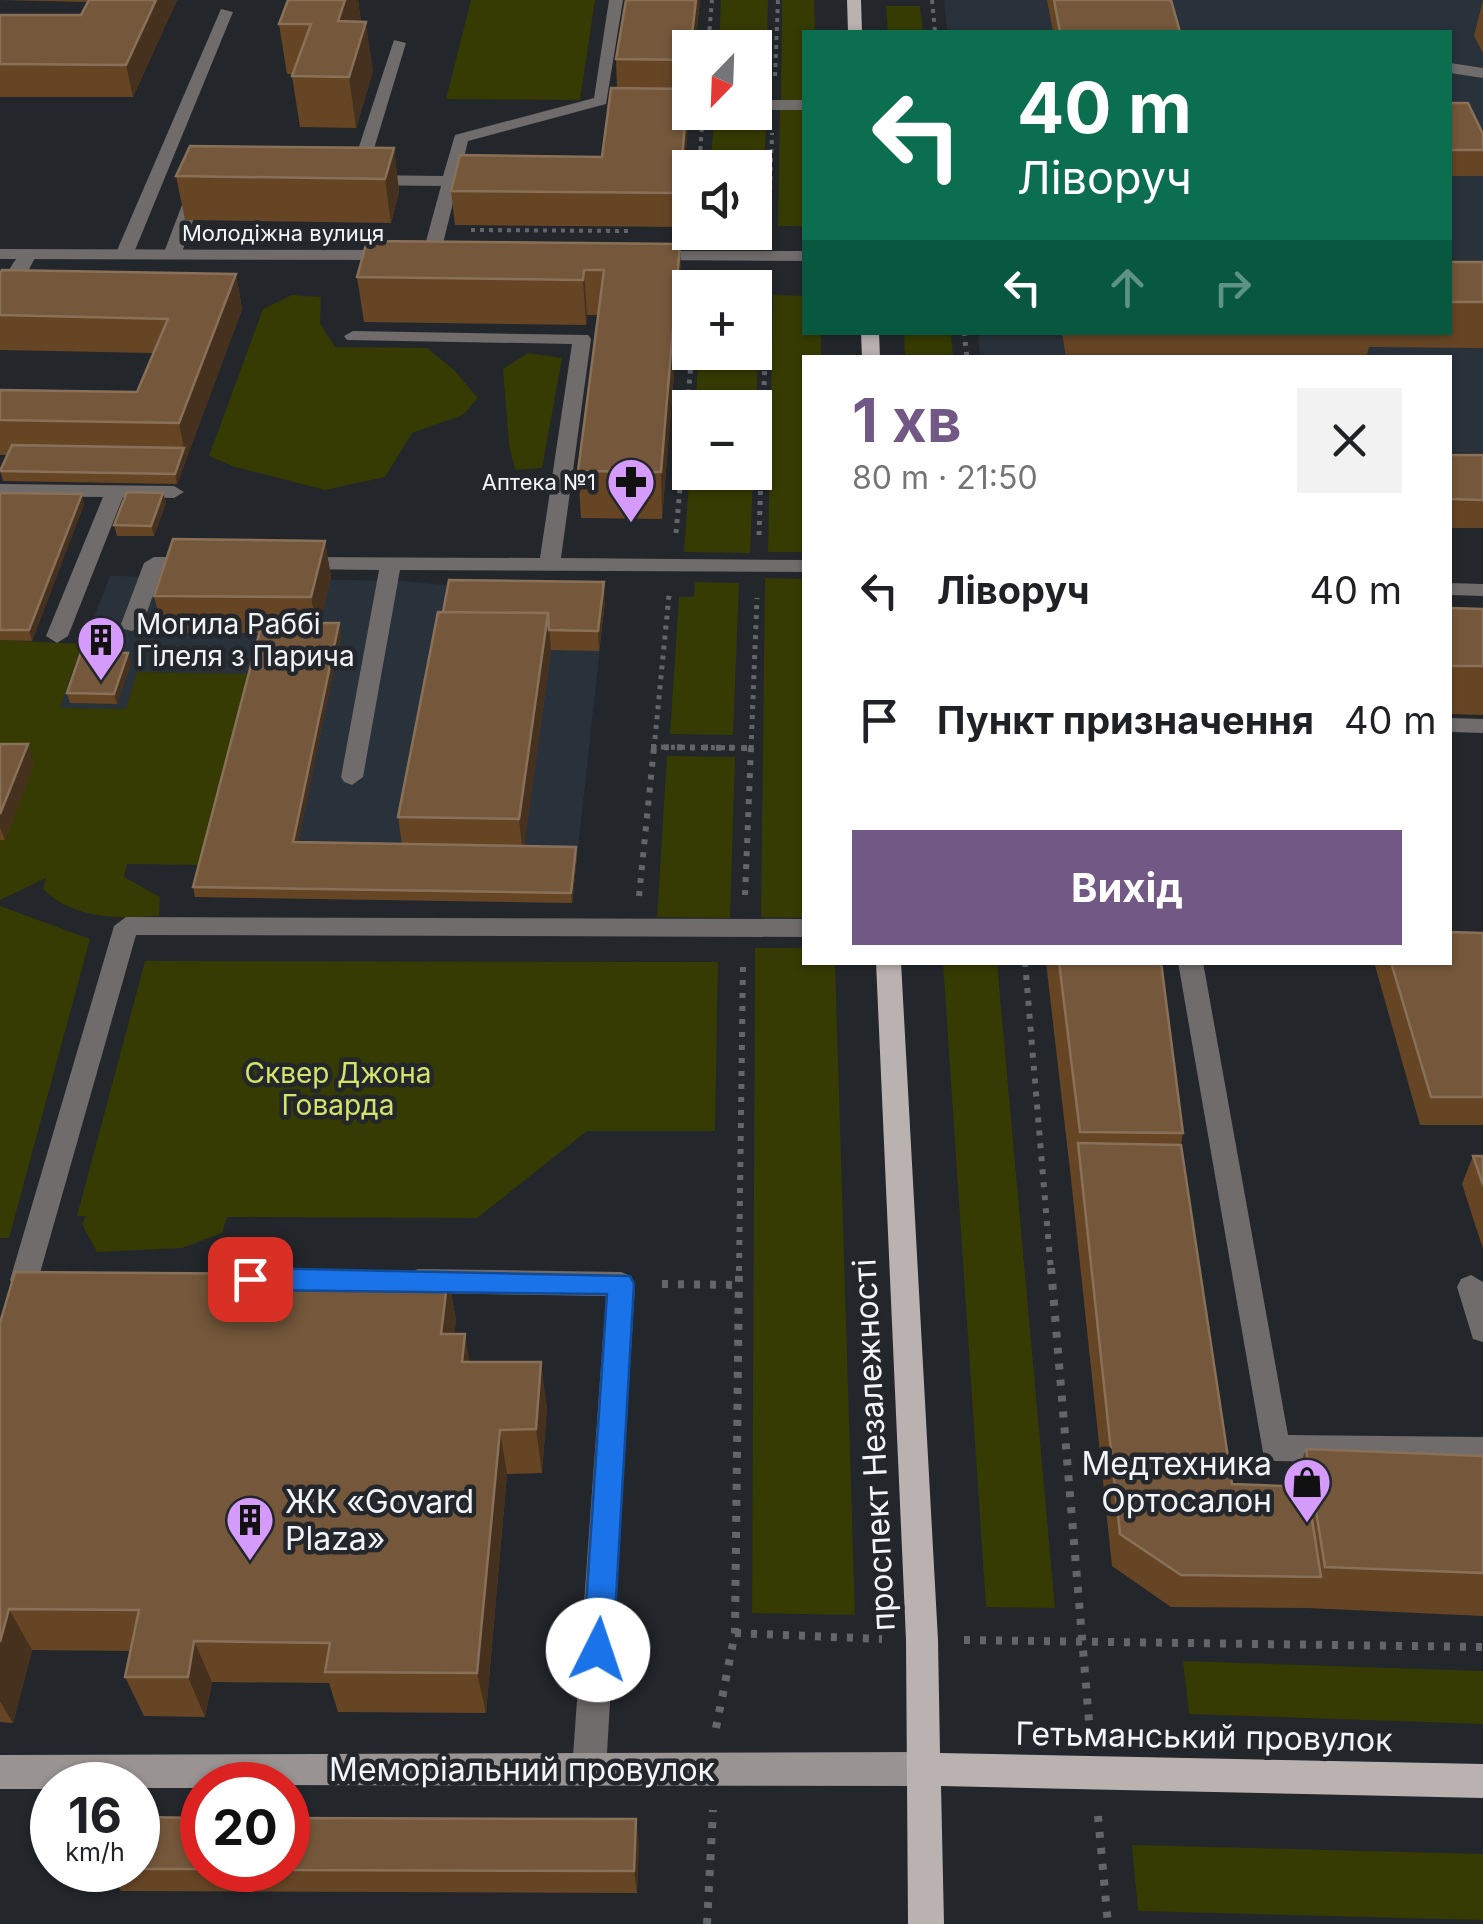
<!DOCTYPE html>
<html lang="uk">
<meta charset="utf-8">
<style>
:root{--surface:#fff;--page:#f2f2f2;--text:#202124;--muted:#757577;--accent:#715885}
body{margin:0;font-family:Inter,sans-serif;background:var(--page);color:var(--text);height:100vh;display:flex;flex-direction:column;font-size:38px;white-space:nowrap}
*{box-sizing:border-box;margin:0}
p{font-size:32px;color:var(--muted)}
.icon{flex:none;width:55px;height:55px;fill:none;stroke:currentColor;stroke-width:2;stroke-linecap:round;stroke-linejoin:round}
.map{position:relative;flex:1;overflow:hidden}
.side{position:absolute;left:802px;top:355px;width:650px;height:610px;display:flex;flex-direction:column;background:var(--surface);border-radius:0px;box-shadow:0 2px 8px #0004}
.side>*{flex:none}
.guide{position:absolute;left:802px;top:30px;width:650px;height:305px;border-radius:0px;box-shadow:0 2px 8px #0004;background:#0b6e4f;color:#fff;overflow:hidden}
.needle{width:65px;rotate:203deg}
.fabs{position:absolute;left:672px;top:30px;display:grid;gap:20px}
.fabs a{display:grid;place-items:center;width:100px;height:100px;border-radius:0px;background:var(--surface);box-shadow:0 2px 8px #0004;font-size:50px}
.speed{position:absolute;left:30px;top:1762px;display:flex;gap:20px;font-size:50px;font-weight:700;text-align:center}
.speed>*{display:grid;place-content:center;width:130px;height:130px;border-radius:50%;background:var(--surface);box-shadow:0 2px 8px #0004;line-height:1}
.speed small{font-size:25px;font-weight:400}
.speed .limit{border:15px solid #d22;background:#fff;color:#111}
.pin{position:absolute;display:grid;place-items:center;width:85px;height:85px;color:#fff;margin:-42px;border-radius:20px;box-shadow:0 5px 15px #0006}
.me{position:absolute;width:110px;margin:-55px;rotate:4deg;stroke-linejoin:round;filter:drop-shadow(0 0 8px #0008)}
.turn{display:flex;align-items:center;gap:35px;height:210px;padding:0 50px;font-size:45px}
.turn .icon{width:130px;height:130px;stroke-width:2.5}
.turn b{display:block;font-size:70px;line-height:85px}
.lanes{display:flex;align-items:center;height:95px;padding:0 50px;background:#0003;justify-content:center;gap:50px;direction:ltr}
.lanes .off{opacity:.35}
.round{display:grid;place-items:center;flex:none;width:105px;height:105px;border-radius:0px;background:var(--page)}
.head{display:flex;align-items:center;justify-content:space-between;height:170px;padding:0 50px}
h1{font-size:60px;font-weight:700;line-height:75px;color:var(--accent)}
.button{display:flex;gap:20px;margin-top:auto;padding:20px 50px}
.button a{flex:1;height:115px;border-radius:0px;background:var(--accent);color:#fff;font-size:40px;font-weight:700;line-height:115px;text-align:center}
ul{padding:0;list-style:none}
li{display:flex;align-items:center;gap:30px;height:130px;padding:0 50px}
li div{flex:1}
li b{display:block;font-size:38px}
li em{font-style:normal}
.map>svg:first-child{display:block}
.built{fill:#29313a}
.green{fill:#353b03}
.lines{fill:none;stroke-linecap:round;stroke-linejoin:round}
.path-far3{stroke:#62656a;stroke-width:4;stroke-dasharray:4 5;stroke-linecap:butt}
.path-far2{stroke:#62656a;stroke-width:5;stroke-dasharray:4 6;stroke-linecap:butt}
.path-far1{stroke:#62656a;stroke-width:6;stroke-dasharray:5 8;stroke-linecap:butt}
.path{stroke:#62656a;stroke-width:8;stroke-dasharray:6 10;stroke-linecap:butt}
.lane{fill:#6f6c6b;fill-rule:evenodd}
.street{fill:#6f6c6b;fill-rule:evenodd}
.secondary{fill:#999392;fill-rule:evenodd}
.primary{fill:#b9b2b0;fill-rule:evenodd}
.wall{fill:#664524}
.shaded-wall{fill:#45311d}
.building{fill:#75583b;stroke:#887158;stroke-width:2.5}
.route{fill:#1a73e8;stroke:#114b97;stroke-width:2.5}
.labels{text-anchor:middle;stroke-width:9;stroke-linejoin:round;paint-order:stroke}
.far-street-label{font-size:22px;fill:#f2f5f8;stroke:#23262b}
.far-poi-label{font-size:22px;fill:#f2f5f8;stroke:#23262b;text-anchor:end}
.poi-label{font-size:28px;fill:#f2f5f8;stroke:#23262b;text-anchor:start}
.park-label{font-size:28px;fill:#d4e46a;stroke:#23262b}
.near-street-label{font-size:32px;fill:#f2f5f8;stroke:#23262b}
.near-poi-label{font-size:32px;fill:#f2f5f8;stroke:#23262b;text-anchor:end}
</style>
<div class="map">
<svg width="1483" height="1924" viewBox="0 0 1483 1924">
<rect width="100%" height="100%" fill="#23262b"/>
<path class="built" d="M 944,0 L 1483,0 L 1483,453 L 1450,452 L 1450,358 L 980,357 L 978,333 L 1450,332 L 1450,32 L 947,32 Z
M 110,576 L 402,581 L 465,587 L 464,600 L 605,602 L 572,903 L 195,897 L 253,675 L 138,672 L 126,710 L 59,708 Z"/>
<path class="green" d="M 471,0 L 595,0 L 580,100 L 446,99 Z
M 721,0 L 768,0 L 766,98 L 755,98 L 755,48 L 719,47 Z
M 782,0 L 814,0 L 815,32 L 805,32 L 805,100 L 781,100 Z
M 886,6 L 920,6 L 923,32 L 888,32 Z
M 780,107 L 805,107 L 805,226 L 778,226 Z
M 755,109 L 767,109 L 761,224 L 755,224 L 755,168 L 710,168 L 715,113 L 755,112 Z
M 755,288 L 761,288 L 755,427 L 755,408 L 695,407 L 699,353 L 755,352 Z
M 292,295 L 321,297 L 320,323 L 335,347 L 427,348 L 454,370 L 478,398 L 463,415 L 412,433 L 385,477 L 325,490 L 235,467 L 209,456 L 263,309 Z
M 773,295 L 805,296 L 805,332 L 821,333 L 821,357 L 805,358 L 805,552 L 768,552 Z
M 904,333 L 951,333 L 953,357 L 905,357 Z
M 528,353 L 562,358 L 542,468 L 515,470 L 509,444 L 503,369 Z
M 690,468 L 690,472 L 753,473 L 750,553 L 684,552 Z
M 765,578 L 805,579 L 805,918 L 761,917 Z
M 695,582 L 739,583 L 733,735 L 670,734 L 679,597 L 694,597 Z
M 0,640 L 82,644 L 60,708 L 126,709 L 137,672 L 254,674 L 204,865 L 127,864 L 124,877 L 160,897 L 159,916 C 117,918 74,920 43,889 L 46,878 L 0,900 Z
M 667,756 L 735,757 L 730,918 L 657,917 Z
M 0,906 L 90,939 L 9,1238 L 0,1238 Z
M 755,948 L 805,948 L 805,962 L 835,963 L 855,1615 L 752,1613 Z
M 145,961 L 718,962 L 715,1131 L 587,1131 L 477,1218 L 227,1217 L 222,1233 L 182,1248 L 97,1252 L 82,1224 L 86,1216 L 77,1216 Z
M 943,963 L 997,963 L 1055,1608 L 986,1607 Z
M 1183,1661 L 1483,1671 L 1483,1724 L 1189,1714 Z
M 1132,1845 L 1483,1854 L 1483,1920 L 1138,1911 Z"/>
<g class="lines">
<path class="path-far3" d="M 932,0 L 935,32
M 708,48 L 712,0
M 775,76 L 778,0
M 699,168 L 703,112
M 769,225 L 772,133
M 471,230 L 629,231
M 766,333 L 767,288"/>
<path class="path-far2" d="M 964,332 L 967,358
M 676,533 L 692,352
M 759,535 L 766,331
M 651,747 L 750,748
M 654,749 L 669,595
M 751,749 L 757,598"/>
<path class="path-far1" d="M 651,747 L 750,748
M 745,895 L 751,747
M 639,896 L 654,747
M 1025,962 L 1051,1271
M 739,1271 L 743,962"/>
<path class="path" d="M 1051,1268 L 1090,1733
M 662,1284 L 739,1285
M 735,1633 L 882,1639
M 964,1640 L 1483,1647
M 716,1728 L 735,1633 L 739,1268
M 1098,1816 L 1108,1924
M 707,1924 L 713,1810"/>
<path class="lane" d="M 609,0 L 623,0 L 606,104 L 468,141 L 440,256 L 425,260 L 422,256 L 441,186 L 356,185 L 348,180 L 394,40 L 406,43 L 366,175 L 443,176 L 455,135 L 594,98 Z
M 221,9 L 233,12 L 133,255 L 118,259 L 115,255 Z
M 1450,63 L 1483,68 L 1483,78 L 1450,73 Z
M 755,100 L 805,100 L 805,110 L 755,110 Z
M 196,184 L 204,189 L 181,255 L 166,259 L 163,255 L 188,189 Z
M 28,249 L 37,254 L 9,308 L 0,313 C 0,292 8,259 28,249 Z
M 353,331 L 588,335 L 591,339 L 561,558 L 805,560 L 805,572 L 400,570 L 363,777 L 352,785 L 344,782 L 341,777 L 379,570 L 295,569 L 285,563 L 295,557 L 540,558 L 572,344 L 347,340 L 344,336 Z
M 0,484 L 174,486 L 184,492 L 174,498 L 123,497 L 68,636 L 57,643 L 46,636 L 103,497 L 0,496 Z
M 154,557 L 200,557 L 210,563 L 200,569 L 162,569 L 143,624 L 132,631 L 124,629 L 121,624 L 144,563 Z
M 1450,583 L 1483,584 L 1483,596 L 1450,595 Z
M 1450,718 L 1483,719 L 1483,733 L 1450,732 Z
M 126,917 L 805,919 L 805,937 L 136,935 L 38,1280 L 34,1288 L 24,1292 L 14,1288 L 10,1280 L 114,926 Z
M 1178,962 L 1203,962 L 1288,1435 L 1483,1437 L 1483,1465 L 1275,1461 L 1264,1458 Z
M 418,1269 L 621,1272 L 631,1276 L 635,1284 L 606,1770 L 601,1782 L 589,1787 L 577,1782 L 572,1770 L 606,1296 L 418,1293 L 408,1289 L 404,1281 L 408,1273 Z
M 1471,1275 L 1483,1282 L 1483,1342 L 1473,1339 L 1457,1287 L 1461,1279 Z"/>
<path class="street" d="M 0,249 L 395,250 L 404,255 L 395,260 L 0,259 Z
M 650,251 L 805,251 L 805,261 L 644,260 L 641,256 Z"/>
<path class="secondary" d="M 924,1752 L 936,1757 L 941,1769 L 936,1781 L 924,1786 L 202,1785 L 202,1788 L 138,1788 L 138,1785 L 52,1785 L 52,1789 L 0,1789 L 0,1755 Z"/>
<path class="primary" d="M 847,0 L 861,0 L 862,32 L 848,32 Z
M 861,332 L 879,332 L 880,358 L 862,358 Z
M 876,962 L 901,962 L 938,1640 L 940,1753 L 1483,1764 L 1483,1798 L 941,1786 L 944,1924 L 908,1924 L 906,1640 Z"/>
</g>
<path class="wall" d="M 0,0 L 177,0 L 133,97 L 0,97 L 0,15 L 81,15 L 88,2 Z
M 358,0 L 361,22 L 373,71 L 356,128 L 300,127 L 292,76 L 293,74 L 287,74 L 279,24 Z
M 626,0 L 700,0 L 695,48 L 690,48 L 688,122 L 680,227 L 455,225 L 451,191 L 602,157 L 617,88 L 616,59 Z
M 1047,0 L 1171,0 L 1180,32 L 1053,32 Z
M 1483,0 L 1483,53 L 1474,36 Z
M 1450,103 L 1483,134 L 1483,176 L 1450,176 Z
M 394,148 L 399,192 L 391,223 L 185,220 L 176,176 Z
M 680,244 L 681,289 L 662,519 L 581,518 L 578,471 L 599,315 L 587,315 L 586,325 L 364,322 L 357,277 Z
M 1450,262 L 1483,262 L 1483,348 L 1369,347 L 1366,358 L 1066,358 L 1062,332 L 1450,332 Z
M 0,273 L 236,274 L 242,309 L 177,484 L 3,481 L 0,470 L 7,455 L 0,455 L 0,390 L 137,392 L 153,353 L 0,350 Z
M 1450,455 L 1483,455 L 1483,528 L 1450,528 Z
M 0,493 L 84,504 L 32,641 L 0,640 Z
M 163,493 L 166,503 L 154,536 L 117,536 L 114,525 Z
M 325,541 L 331,577 L 320,623 L 341,634 L 298,842 L 402,844 L 398,817 L 438,612 L 605,602 L 599,651 L 551,650 L 524,846 L 576,847 L 577,857 L 572,903 L 195,897 L 193,887 L 259,633 L 163,633 L 154,596 Z
M 1450,608 L 1483,609 L 1483,715 L 1450,714 Z
M 131,663 L 117,704 L 70,703 L 67,693 Z
M 0,744 L 34,764 L 5,840 L 0,840 Z
M 1483,932 L 1483,1125 L 1420,1125 L 1374,962 L 1450,962 Z
M 1046,962 L 1161,962 L 1183,1133 L 1181,1145 L 1232,1484 L 1292,1486 L 1306,1449 L 1483,1456 L 1483,1616 L 1307,1608 L 1171,1607 L 1112,1566 L 1071,1179 Z
M 1473,1156 L 1483,1156 L 1483,1249 L 1462,1184 Z
M 448,1275 L 456,1321 L 454,1334 L 470,1362 L 547,1407 L 542,1473 L 507,1474 L 486,1713 L 338,1712 L 329,1683 L 212,1682 L 205,1717 L 144,1716 L 125,1677 L 131,1651 L 32,1650 L 13,1723 L 0,1722 L 0,1323 Z
M 138,1817 L 639,1842 L 637,1893 L 121,1891 L 109,1870 L 138,1870 Z"/>
<path class="shaded-wall" d="M 156,0 L 177,0 L 133,97 L 126,65 Z
M 345,0 L 358,0 L 361,22 L 338,21 Z
M 696,0 L 700,0 L 695,48 L 690,48 Z
M 366,22 L 373,71 L 356,128 L 349,77 Z
M 688,89 L 688,122 L 680,227 L 679,193 Z
M 394,148 L 399,192 L 391,223 L 385,179 Z
M 680,244 L 681,289 L 662,519 L 661,472 Z
M 584,270 L 587,315 L 586,325 L 583,280 Z
M 236,274 L 242,309 L 177,484 L 175,474 L 184,449 L 179,423 Z
M 163,493 L 166,503 L 154,536 L 151,526 Z
M 82,494 L 84,504 L 32,641 L 29,630 Z
M 325,541 L 331,577 L 318,633 L 311,597 Z
M 604,582 L 605,602 L 599,651 L 598,631 Z
M 548,613 L 551,650 L 523,856 L 519,819 Z
M 339,623 L 341,634 L 296,852 L 293,842 Z
M 128,653 L 131,663 L 117,704 L 114,694 Z
M 28,744 L 34,764 L 5,840 L 0,827 L 0,814 Z
M 576,847 L 577,857 L 572,903 L 571,893 Z
M 448,1275 L 456,1321 L 449,1379 L 441,1334 Z
M 465,1334 L 473,1380 L 462,1362 Z
M 541,1362 L 547,1407 L 542,1473 L 536,1429 Z
M 500,1430 L 507,1474 L 486,1713 L 477,1673 Z
M 9,1609 L 32,1650 L 13,1723 L 0,1701 L 0,1642 Z
M 194,1641 L 212,1682 L 205,1717 L 188,1677 Z
M 636,1819 L 639,1842 L 637,1893 L 634,1871 Z"/>
<path class="building" d="M 89,0 L 156,0 L 126,65 L 0,64 L 0,15 L 81,15 Z
M 288,0 L 345,0 L 338,21 L 366,22 L 349,77 L 292,76 L 311,24 L 279,24 Z
M 626,0 L 696,0 L 689,60 L 616,59 Z
M 1054,0 L 1171,0 L 1180,32 L 1060,32 Z
M 611,88 L 688,89 L 679,193 L 451,191 L 460,155 L 602,157 Z
M 1450,103 L 1468,103 L 1483,134 L 1483,150 L 1450,150 Z
M 190,146 L 394,148 L 385,179 L 176,176 Z
M 367,241 L 680,244 L 661,472 L 578,471 L 604,270 L 584,270 L 583,280 L 357,277 Z
M 1450,262 L 1483,262 L 1483,302 L 1450,302 Z
M 2,270 L 236,274 L 179,423 L 0,420 L 0,390 L 137,392 L 168,319 L 0,315 L 0,273 Z
M 12,445 L 184,448 L 175,474 L 0,471 Z
M 1450,455 L 1483,455 L 1483,500 L 1450,499 Z
M 127,492 L 163,493 L 151,526 L 114,525 Z
M 0,493 L 82,494 L 29,630 L 0,630 Z
M 173,539 L 325,541 L 311,597 L 154,596 Z
M 449,580 L 604,582 L 598,631 L 549,630 L 548,613 L 443,612 Z
M 1450,608 L 1483,609 L 1483,666 L 1450,666 Z
M 438,612 L 548,613 L 519,819 L 398,817 Z
M 262,623 L 339,623 L 293,842 L 576,847 L 571,893 L 193,887 Z
M 81,652 L 128,653 L 114,694 L 67,693 Z
M 0,744 L 28,744 L 0,814 Z
M 1450,932 L 1483,933 L 1483,1097 L 1431,1097 L 1391,962 L 1450,962 Z
M 1059,962 L 1161,962 L 1183,1133 L 1080,1132 Z
M 1078,1143 L 1181,1145 L 1232,1484 L 1307,1487 L 1321,1577 L 1181,1575 L 1120,1534 Z
M 1473,1156 L 1483,1156 L 1483,1185 Z
M 15,1272 L 448,1275 L 441,1334 L 465,1334 L 462,1362 L 541,1362 L 536,1429 L 500,1430 L 477,1673 L 325,1672 L 330,1643 L 194,1641 L 188,1677 L 125,1677 L 139,1610 L 9,1609 L 0,1642 L 0,1323 Z
M 1306,1449 L 1483,1456 L 1483,1573 L 1325,1567 Z
M 138,1817 L 202,1818 L 202,1869 L 138,1869 Z
M 288,1818 L 636,1819 L 634,1871 L 288,1870 Z"/>
<path class="route" d="M 250,1268 L 630,1276 L 634,1284 L 613,1650 L 608,1660 L 598,1664 L 587,1660 L 583,1650 L 607,1294 L 250,1290 L 241,1286 L 237,1279 L 241,1271 Z"/>
<defs>
<g id="pharmacy-pin" transform="scale(2.5)"><path d="M0 17L-7.5 6A9.5 9.5 0 1 1 7.5 6Z" fill="#d59bfb" stroke="#23262b"/><path d="M-2-6h4v4h4v4h-4v4h-4v-4h-4v-4h4Z" fill="#111"/></g>
<g id="building-pin" transform="scale(2.5)"><path d="M0 17L-7.5 6A9.5 9.5 0 1 1 7.5 6Z" fill="#d59bfb" stroke="#23262b"/><path d="M-4-6H4V6H1V3H-1V6H-4ZM-2.5-4.3h1.7v1.8h-1.7ZM.8-4.3h1.7v1.8H.8ZM-2.5-1h1.7V.8h-1.7ZM.8-1h1.7V.8H.8Z" fill="#111"/></g>
<g id="shop-pin" transform="scale(2.5)"><path d="M0 17L-7.5 6A9.5 9.5 0 1 1 7.5 6Z" fill="#d59bfb" stroke="#23262b"/><path d="M-5-2.5h2.3a2.7 3.5 0 0 1 5.4 0H5L5.5 6h-11ZM-1.5-2.5h3a1.5 2.3 0 0 0-3 0Z" fill="#111"/></g>
</defs>
<g fill-rule="evenodd">
<use href="#pharmacy-pin" x="631" y="482"/>
<use href="#building-pin" x="101" y="640"/>
<use href="#shop-pin" x="1307" y="1482"/>
<use href="#building-pin" x="250" y="1520"/>
</g>
<g class="labels">
<g class="far-street-label">
<text x="283" y="241">Молодіжна вулиця</text>
</g>
<g class="far-poi-label">
<text x="596" y="490">Аптека №1</text>
</g>
<g class="poi-label">
<text x="136" y="634">Могила Раббі<tspan x="136" dy="32">Гілеля з Парича</tspan></text>
</g>
<g class="park-label">
<text x="338" y="1083">Сквер Джона<tspan x="338" dy="32">Говарда</tspan></text>
</g>
<g class="near-street-label">
<text transform="translate(874 1445) rotate(-93)" y="11">проспект Незалежності</text>
<text transform="translate(1204 1737) rotate(1)" y="11">Гетьманський провулок</text>
<text x="522" y="1781">Меморіальний провулок</text>
</g>
<g class="near-poi-label">
<text x="1272" y="1475">Медтехника<tspan x="1272" dy="37">Ортосалон</tspan></text>
<text x="285" y="1513" text-anchor="start">ЖК «Govard<tspan x="285" dy="37">Plaza»</tspan></text>
</g>
</g>
</svg>
<div class="fabs">
<a><svg class="needle" viewBox="-14 -14 28 28"><path d="M0-13l5 13h-10z" fill="#e53935"/><path d="M0 13l5-13h-10z" fill="#757577"/></svg></a>
<a><svg class="icon" aria-label="sound" viewBox="0 0 24 24"><path d="M4 9h4l5-4v14l-5-4H4zM17 9q2 3 0 6"/></svg></a>
<a>+</a>
<a>−</a>
</div>
<div class="speed"><div>16<small>km/h</small></div><div class="limit">20</div></div>
<div class="pin" style="left:250px;top:1279px;background:#d93025"><svg class="icon" aria-label="arrive" viewBox="0 0 24 24"><path d="M6 21V4h12l-3 4 3 4H6"/></svg></div>
<svg class="me" style="left:598px;top:1650px" viewBox="-20 -20 40 40"><circle r="19" fill="#fff"/><path d="M0-13L10 11 0 6-10 11z" fill="#1a73e8"/></svg>
<div class="guide">
<div class="turn"><svg class="icon" aria-label="left" viewBox="0 0 24 24"><path d="M17 20v-9H6M10 6l-5 5 5 5"/></svg><div><b>40 m</b>Ліворуч</div></div>
<div class="lanes"><svg class="icon" aria-label="left" viewBox="0 0 24 24"><path d="M17 20v-9H6M10 6l-5 5 5 5"/></svg><svg class="icon off" aria-label="ahead" viewBox="0 0 24 24"><path d="M12 20V5M6 11l6-6 6 6"/></svg><svg class="icon off" aria-label="right" viewBox="0 0 24 24"><path d="M7 20v-9h11M14 6l5 5-5 5"/></svg></div>
</div>
<section class="side">
<div class="head"><div><h1>1 хв</h1><p>80 m · 21:50</p></div><a class="round"><svg class="icon" aria-label="close" viewBox="0 0 24 24"><path d="M6 6l12 12M18 6L6 18"/></svg></a></div>
<ul>
<li><svg class="icon" aria-label="left" viewBox="0 0 24 24"><path d="M17 20v-9H6M10 6l-5 5 5 5"/></svg><div><b>Ліворуч</b></div><em>40 m</em></li>
<li><svg class="icon" aria-label="arrive" viewBox="0 0 24 24"><path d="M6 21V4h12l-3 4 3 4H6"/></svg><div><b>Пункт призначення</b></div><em>40 m</em></li>
</ul>
<div class="button"><a>Вихід</a></div>
</section>
</div>
